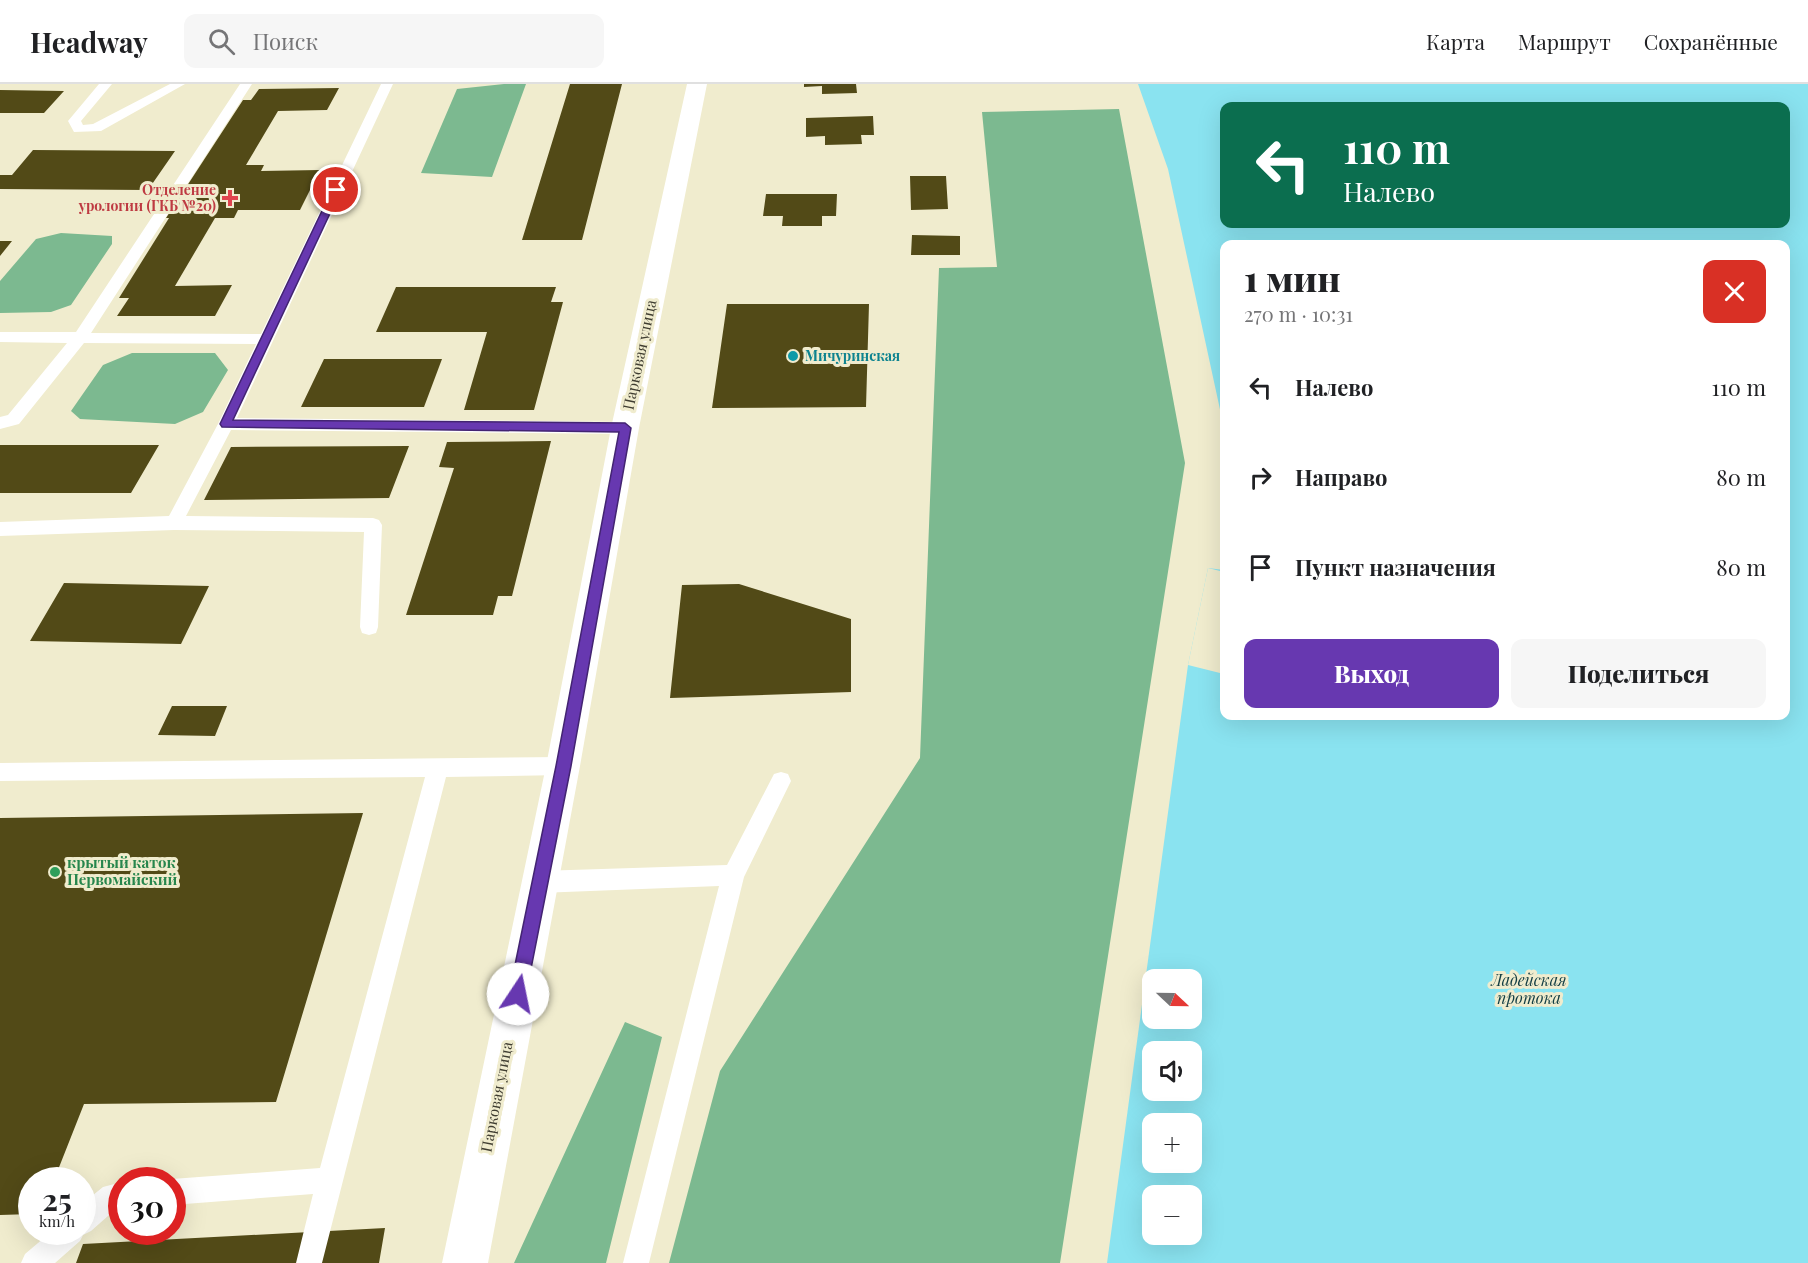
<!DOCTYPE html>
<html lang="ru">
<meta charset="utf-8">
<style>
:root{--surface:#fff;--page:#f6f6f6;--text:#202124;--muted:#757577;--line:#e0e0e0;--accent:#6738b0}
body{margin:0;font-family:"Playfair Display",serif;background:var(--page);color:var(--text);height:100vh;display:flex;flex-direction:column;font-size:22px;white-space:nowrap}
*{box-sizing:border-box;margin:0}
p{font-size:20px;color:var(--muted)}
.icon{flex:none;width:33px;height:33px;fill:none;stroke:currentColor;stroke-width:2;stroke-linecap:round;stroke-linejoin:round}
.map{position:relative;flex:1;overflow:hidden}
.panel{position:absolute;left:1220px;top:156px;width:570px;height:480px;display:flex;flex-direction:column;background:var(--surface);border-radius:12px;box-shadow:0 6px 24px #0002}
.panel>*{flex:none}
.guide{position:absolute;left:1220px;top:18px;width:570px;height:126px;border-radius:12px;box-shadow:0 6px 24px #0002;background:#0b6e4f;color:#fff;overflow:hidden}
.needle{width:39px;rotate:112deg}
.controls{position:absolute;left:1142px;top:885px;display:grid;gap:12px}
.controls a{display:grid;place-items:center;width:60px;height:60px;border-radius:12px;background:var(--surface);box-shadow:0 6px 24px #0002;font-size:30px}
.speed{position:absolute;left:18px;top:1083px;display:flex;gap:12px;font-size:30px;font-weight:700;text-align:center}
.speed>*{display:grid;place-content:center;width:78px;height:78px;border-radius:50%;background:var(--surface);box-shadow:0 6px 24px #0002;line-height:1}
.speed small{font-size:15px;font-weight:400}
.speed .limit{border:9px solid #d22;background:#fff;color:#111}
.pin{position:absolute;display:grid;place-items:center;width:51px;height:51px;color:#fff;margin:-26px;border:3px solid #fff;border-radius:50%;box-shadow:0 2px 6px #0007}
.me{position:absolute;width:66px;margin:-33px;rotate:11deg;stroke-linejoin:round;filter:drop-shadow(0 0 4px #0008)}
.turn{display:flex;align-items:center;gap:21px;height:126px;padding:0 24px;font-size:27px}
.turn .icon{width:78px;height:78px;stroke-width:2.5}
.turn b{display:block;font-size:42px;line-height:51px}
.round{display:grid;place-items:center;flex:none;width:63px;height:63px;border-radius:12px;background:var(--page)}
.headline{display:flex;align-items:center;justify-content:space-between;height:102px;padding:0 24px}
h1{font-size:36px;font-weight:800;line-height:45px}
.primary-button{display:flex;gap:12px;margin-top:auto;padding:12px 24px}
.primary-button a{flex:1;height:69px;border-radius:12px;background:var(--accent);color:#fff;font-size:24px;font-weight:800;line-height:69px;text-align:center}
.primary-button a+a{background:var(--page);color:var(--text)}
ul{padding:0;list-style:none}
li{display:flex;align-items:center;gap:18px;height:90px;padding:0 24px}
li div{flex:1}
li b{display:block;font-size:22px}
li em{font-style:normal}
header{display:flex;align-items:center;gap:36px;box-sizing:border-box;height:84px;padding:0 30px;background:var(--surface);border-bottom:2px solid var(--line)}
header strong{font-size:28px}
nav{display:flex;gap:33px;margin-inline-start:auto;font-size:21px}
.search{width:420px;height:54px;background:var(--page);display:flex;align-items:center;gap:15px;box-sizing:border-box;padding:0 21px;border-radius:12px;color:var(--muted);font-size:22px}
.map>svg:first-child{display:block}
.forest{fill:#7cb990}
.water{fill:#8ae3f0;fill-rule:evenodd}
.pier{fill:#f0ecce}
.building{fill:#524a17}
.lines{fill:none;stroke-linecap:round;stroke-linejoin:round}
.service{fill:#fff;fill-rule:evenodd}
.minor{fill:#fff;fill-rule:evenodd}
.route{fill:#6738b0;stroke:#432472;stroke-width:1.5}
.health-dot{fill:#e0444e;stroke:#f0ecce;stroke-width:2}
.culture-dot{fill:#0f9aa8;stroke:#f0ecce;stroke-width:2}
.leisure-dot{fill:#2e9e5b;stroke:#f0ecce;stroke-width:2}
.labels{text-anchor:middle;stroke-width:6;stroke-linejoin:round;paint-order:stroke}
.far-health-label{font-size:14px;font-weight:bold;fill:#be3a42;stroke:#f0ecce;text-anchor:end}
.far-culture-label{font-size:14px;font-weight:bold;fill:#0d838f;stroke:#f0ecce;text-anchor:start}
.street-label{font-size:15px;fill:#3f3d31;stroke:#f0ecce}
.leisure-label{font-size:15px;font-weight:bold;fill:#27864d;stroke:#f0ecce;text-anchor:start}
.water-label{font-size:16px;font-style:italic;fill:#123d43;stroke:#f0ecce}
</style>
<header>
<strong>Headway</strong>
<div class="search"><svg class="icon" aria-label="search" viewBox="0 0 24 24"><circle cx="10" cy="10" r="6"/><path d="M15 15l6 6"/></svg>Поиск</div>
<nav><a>Карта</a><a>Маршрут</a><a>Сохранённые</a></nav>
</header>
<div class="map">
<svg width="1808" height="1179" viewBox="0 0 1808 1179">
<rect width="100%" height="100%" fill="#f0ecce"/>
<path class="forest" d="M 504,0 L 526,0 L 492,93 L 421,89 L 457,5 Z
M 1119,25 L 1185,379 L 1060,1179 L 669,1179 L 720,987 L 920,674 L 939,184 L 997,183 L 982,28 Z
M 61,149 L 112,152 L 112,160 L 71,221 L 51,228 L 0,229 L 0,197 L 36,155 Z
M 132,269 L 215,269 L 228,286 L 203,328 L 175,340 L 80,335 L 71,327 L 103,281 Z
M 625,938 L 662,953 L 606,1179 L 514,1179 Z"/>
<path class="water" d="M 1138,0 L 1808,0 L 1808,1179 L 1107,1179 L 1188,581 L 1208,484 L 1224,486 L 1224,632 L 1785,632 L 1785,160 L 1224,160 L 1224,344 L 1168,85 ZM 1224,22 L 1785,22 L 1785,140 L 1224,140 ZM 1152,896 L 1191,896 L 1191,934 L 1152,934 ZM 1152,968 L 1191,968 L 1191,1006 L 1152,1006 ZM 1152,1040 L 1191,1040 L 1191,1078 L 1152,1078 ZM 1152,1112 L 1191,1112 L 1191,1150 L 1152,1150 Z"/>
<path class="pier" d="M 1208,484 L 1224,488 L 1224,590 L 1188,581 Z"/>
<path class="building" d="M 570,0 L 622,0 L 582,156 L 522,156 Z
M 804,0 L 856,0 L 857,9 L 822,10 L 822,2 L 804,3 Z
M 339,4 L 327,26 L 278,27 L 246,81 L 264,81 L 261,87 L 320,86 L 300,126 L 238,126 L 234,134 L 215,134 L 175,202 L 232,201 L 215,232 L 117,232 L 129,214 L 119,214 L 169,134 L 166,134 L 243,16 L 251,16 L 259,5 Z
M 0,6 L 64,7 L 44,29 L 0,29 Z
M 873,32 L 874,51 L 861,51 L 862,60 L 825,61 L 825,52 L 806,53 L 806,34 Z
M 33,66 L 175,67 L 148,106 L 0,105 L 0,91 L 12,91 Z
M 910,92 L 946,92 L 948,125 L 911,126 Z
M 766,110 L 837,110 L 836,132 L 822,132 L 822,142 L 782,142 L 783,132 L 763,132 Z
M 912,151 L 960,152 L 960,171 L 911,171 Z
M 0,157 L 12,157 L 0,172 Z
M 396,203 L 556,203 L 551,218 L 563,218 L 534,326 L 464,326 L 487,248 L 376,248 Z
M 727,220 L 869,220 L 866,323 L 712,324 Z
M 324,275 L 442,275 L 424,323 L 301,323 Z
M 551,357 L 512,512 L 498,512 L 493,531 L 406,531 L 454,384 L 439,383 L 447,358 Z
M 0,361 L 159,361 L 131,409 L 0,409 Z
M 409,362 L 389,414 L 204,416 L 231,363 Z
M 64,499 L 209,502 L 181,560 L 30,557 Z
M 739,500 L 851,535 L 851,608 L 670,614 L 682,501 Z
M 172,622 L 227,622 L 215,652 L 158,651 Z
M 363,729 L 276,1018 L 84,1020 L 54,1096 L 32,1096 L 32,1130 L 0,1131 L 0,734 Z
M 385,1144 L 379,1179 L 76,1179 L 83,1160 Z"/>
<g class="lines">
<path class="service" d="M 99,0 L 112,0 L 81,37 L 83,41 L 93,40 L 170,0 L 185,0 L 101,47 L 74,48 L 68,37 Z
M 240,0 L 252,0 L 91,249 L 261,250 L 381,0 L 393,0 L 237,334 L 625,338 L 631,340 L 633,344 L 631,348 L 625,350 L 231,346 L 186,432 L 373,434 L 379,436 L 382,441 L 378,543 L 376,549 L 369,551 L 362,549 L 360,543 L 364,448 L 174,446 L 0,452 L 0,438 L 169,432 L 218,340 L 256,260 L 84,259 L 19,340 L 0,345 L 0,333 L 8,331 L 67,259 L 0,258 L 0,248 L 76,248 Z
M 563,673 L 570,675 L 573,682 L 570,689 L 563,691 L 446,693 L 322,1179 L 296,1179 L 313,1110 L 172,1121 L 172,1096 L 169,1096 L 172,1095 L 320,1084 L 425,693 L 0,697 L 0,679 Z
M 781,688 L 788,690 L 791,697 L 744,793 L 649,1179 L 623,1179 L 719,802 L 539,809 L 531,805 L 528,798 L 531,791 L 539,787 L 727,781 L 774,690 Z
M 122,1098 L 122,1124 L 117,1124 L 91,1147 L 83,1151 L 80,1157 L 55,1179 L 21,1179 L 25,1170 L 51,1148 L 82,1148 L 82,1120 L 103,1103 Z"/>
<path class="minor" d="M 687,0 L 707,0 L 639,344 L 580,682 L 488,1179 L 442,1179 L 546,682 L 611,344 Z"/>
</g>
<path class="route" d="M 336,103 L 341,106 L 233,336 L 625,339 L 631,344 L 571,682 L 526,910 L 523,916 L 518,919 L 512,916 L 509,910 L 556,682 L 619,348 L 222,343 L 220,340 L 332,106 Z"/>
<path class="health-dot" d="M227 105h6v6h6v6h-6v6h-6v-6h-6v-6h6z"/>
<circle class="culture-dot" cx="793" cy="272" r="6"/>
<circle class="leisure-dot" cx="55" cy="788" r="6"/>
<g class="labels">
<g class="far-health-label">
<text x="216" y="111">Отделение<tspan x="216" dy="16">урологии (ГКБ №20)</tspan></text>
</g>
<g class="far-culture-label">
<text x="805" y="277">Мичуринская</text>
</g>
<g class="street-label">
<text transform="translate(640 271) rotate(-78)" y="5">Парковая улица</text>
<text transform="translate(497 1013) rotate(-79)" y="5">Парковая улица</text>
</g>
<g class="leisure-label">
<text x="67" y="784">крытый каток<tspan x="67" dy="17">Первомайский</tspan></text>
</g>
<g class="water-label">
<text x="1529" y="902">Ладейская<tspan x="1529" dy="18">протока</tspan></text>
</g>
</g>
</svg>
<div class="controls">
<a><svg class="needle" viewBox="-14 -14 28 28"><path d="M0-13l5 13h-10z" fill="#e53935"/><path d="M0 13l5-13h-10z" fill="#757577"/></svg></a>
<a><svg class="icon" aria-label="sound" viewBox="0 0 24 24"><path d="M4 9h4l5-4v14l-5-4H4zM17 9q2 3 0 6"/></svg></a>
<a>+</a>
<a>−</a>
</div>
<div class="speed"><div>25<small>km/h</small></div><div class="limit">30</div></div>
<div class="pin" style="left:336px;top:106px;background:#d93025"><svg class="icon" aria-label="arrive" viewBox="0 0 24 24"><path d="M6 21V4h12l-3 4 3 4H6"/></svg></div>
<svg class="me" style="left:518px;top:910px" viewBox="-20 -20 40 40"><circle r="19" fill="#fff"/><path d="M0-13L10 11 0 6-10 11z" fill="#6738b0"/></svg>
<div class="guide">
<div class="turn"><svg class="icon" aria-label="left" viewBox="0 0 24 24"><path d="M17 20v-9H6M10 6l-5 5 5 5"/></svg><div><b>110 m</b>Налево</div></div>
</div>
<section class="panel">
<div class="headline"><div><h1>1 мин</h1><p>270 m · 10:31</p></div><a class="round" style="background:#d93025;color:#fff"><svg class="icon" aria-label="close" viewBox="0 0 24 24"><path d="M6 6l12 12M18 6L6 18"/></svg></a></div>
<ul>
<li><svg class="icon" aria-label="left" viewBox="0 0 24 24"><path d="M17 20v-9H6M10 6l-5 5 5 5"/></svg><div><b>Налево</b></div><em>110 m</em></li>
<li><svg class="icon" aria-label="right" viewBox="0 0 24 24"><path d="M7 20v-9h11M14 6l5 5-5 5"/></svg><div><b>Направо</b></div><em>80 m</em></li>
<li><svg class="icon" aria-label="arrive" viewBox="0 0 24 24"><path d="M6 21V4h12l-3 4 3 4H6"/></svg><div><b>Пункт назначения</b></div><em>80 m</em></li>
</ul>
<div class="primary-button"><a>Выход</a><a>Поделиться</a></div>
</section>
</div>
